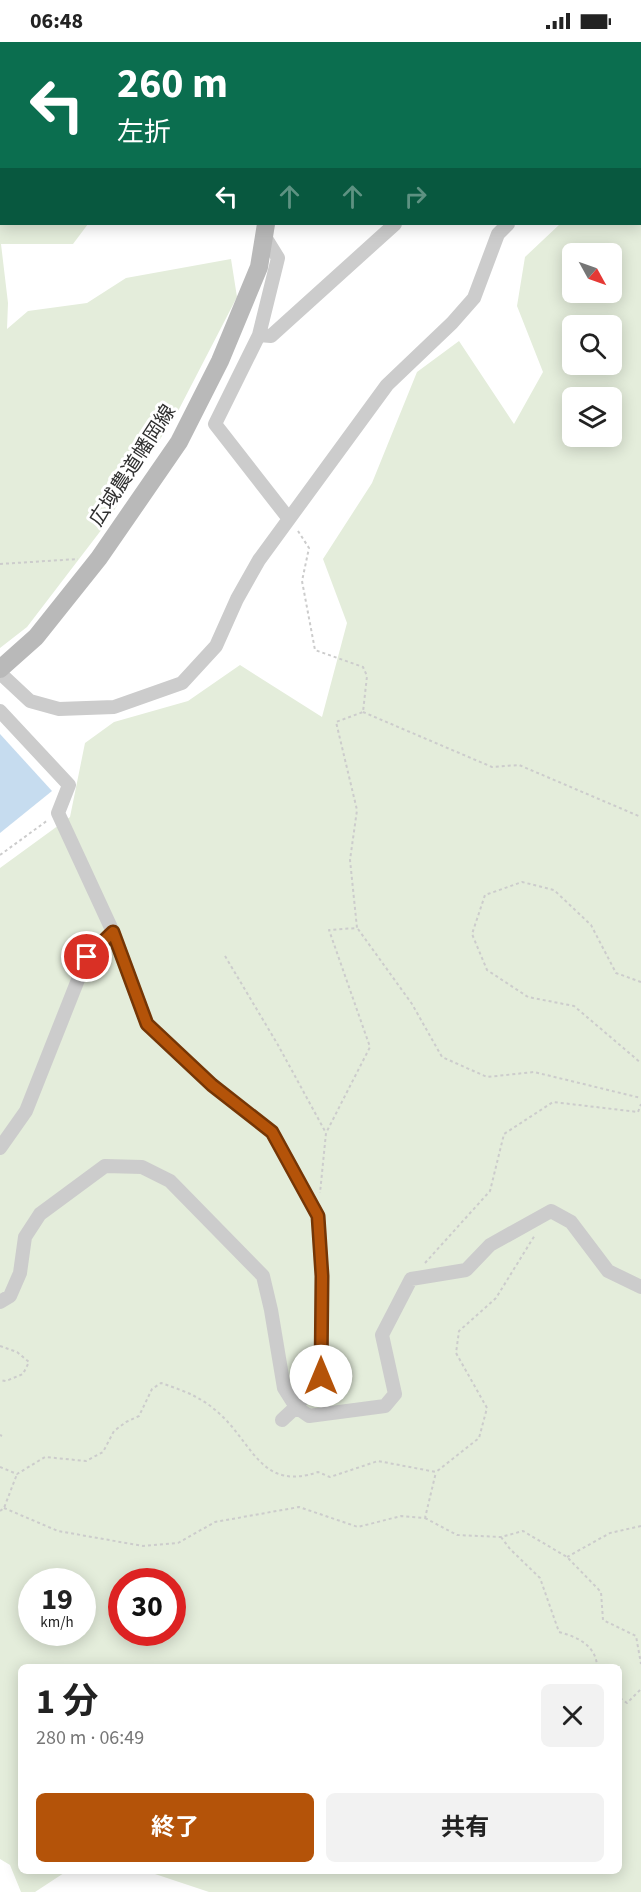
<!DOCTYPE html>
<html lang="ja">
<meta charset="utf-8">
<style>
:root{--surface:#fff;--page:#f2f2f2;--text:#222;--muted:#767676;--accent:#b45309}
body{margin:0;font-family:"Source Sans 3","Noto Sans JP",sans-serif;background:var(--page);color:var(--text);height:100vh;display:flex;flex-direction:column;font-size:22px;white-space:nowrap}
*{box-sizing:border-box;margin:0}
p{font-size:20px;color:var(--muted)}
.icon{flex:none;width:33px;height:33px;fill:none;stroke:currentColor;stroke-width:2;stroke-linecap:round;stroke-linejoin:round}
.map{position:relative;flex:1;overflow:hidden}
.details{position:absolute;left:18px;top:1622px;width:604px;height:210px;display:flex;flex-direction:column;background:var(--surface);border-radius:9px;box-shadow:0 3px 15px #0003}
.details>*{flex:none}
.banner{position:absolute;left:0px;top:0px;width:642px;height:183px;box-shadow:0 3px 15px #0003;background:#0b6e4f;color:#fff;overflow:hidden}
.needle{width:39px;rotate:130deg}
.tools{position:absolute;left:562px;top:201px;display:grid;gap:12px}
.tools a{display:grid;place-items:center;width:60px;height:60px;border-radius:9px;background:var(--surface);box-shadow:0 3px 15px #0003;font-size:30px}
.speed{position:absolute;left:18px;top:1526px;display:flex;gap:12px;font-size:30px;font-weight:700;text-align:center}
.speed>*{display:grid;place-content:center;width:78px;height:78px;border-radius:50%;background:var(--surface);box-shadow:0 3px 15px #0003;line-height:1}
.speed small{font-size:15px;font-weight:400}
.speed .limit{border:9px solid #d22;background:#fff;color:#111}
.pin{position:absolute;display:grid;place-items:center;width:51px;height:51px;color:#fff;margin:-26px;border:3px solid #fff;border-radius:50%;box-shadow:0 2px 6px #0007}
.me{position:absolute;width:66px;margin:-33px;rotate:0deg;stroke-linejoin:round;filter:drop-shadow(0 0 4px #0008)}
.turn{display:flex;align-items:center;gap:21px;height:126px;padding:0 18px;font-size:27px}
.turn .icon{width:78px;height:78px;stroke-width:2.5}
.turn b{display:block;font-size:42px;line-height:51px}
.lanes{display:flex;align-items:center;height:57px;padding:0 18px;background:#0003;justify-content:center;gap:30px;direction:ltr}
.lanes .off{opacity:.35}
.round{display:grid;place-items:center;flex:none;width:63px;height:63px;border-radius:9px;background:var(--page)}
.summary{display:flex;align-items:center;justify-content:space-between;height:102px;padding:0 18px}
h1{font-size:36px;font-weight:700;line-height:45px}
.cta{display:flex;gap:12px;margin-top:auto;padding:12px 18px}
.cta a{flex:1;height:69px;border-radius:9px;background:var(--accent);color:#fff;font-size:24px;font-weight:700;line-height:69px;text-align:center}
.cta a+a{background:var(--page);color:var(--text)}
.status{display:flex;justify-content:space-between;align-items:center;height:42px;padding:0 30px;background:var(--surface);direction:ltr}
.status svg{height:16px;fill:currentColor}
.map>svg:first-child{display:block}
.green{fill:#e4eddb;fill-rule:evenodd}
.water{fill:#c6dcef}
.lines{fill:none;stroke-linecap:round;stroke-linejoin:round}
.path{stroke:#ccc;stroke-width:2;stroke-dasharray:3 3;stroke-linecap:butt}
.street{stroke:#ccc;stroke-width:14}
.secondary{stroke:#b9b9b9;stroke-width:18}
.route-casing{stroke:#753606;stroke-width:15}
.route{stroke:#b45309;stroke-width:10}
.labels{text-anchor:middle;stroke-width:6;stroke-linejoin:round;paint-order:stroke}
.street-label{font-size:20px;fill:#2f2f2f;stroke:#fff}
</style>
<div class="status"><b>06:48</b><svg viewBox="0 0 49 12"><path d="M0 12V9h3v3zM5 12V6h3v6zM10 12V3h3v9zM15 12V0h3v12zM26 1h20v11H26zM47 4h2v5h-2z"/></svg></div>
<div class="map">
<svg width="641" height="1850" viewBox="0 0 641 1850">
<rect width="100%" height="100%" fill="#fff"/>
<path class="green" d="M 0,0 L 242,0 L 2,2 L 2,182 L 88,182 L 73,202 L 1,202 L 8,261 L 7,287 L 28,269 L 87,261 L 126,236 L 231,217 L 237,255 L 177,371 L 102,487 L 27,585 L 0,606 Z
M 641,126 L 641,1850 L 209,1850 L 146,1829 L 620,1828 L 620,1624 L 21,1624 L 21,1828 L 67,1829 L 35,1850 L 21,1850 L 10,1823 L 0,1817 L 0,826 L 70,775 L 85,701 L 114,680 L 188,659 L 240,623 L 322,675 L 347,581 L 323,517 L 372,441 L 417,330 L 459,299 L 514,382 L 543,330 L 517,264 L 525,215 L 560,182 L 640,182 ZM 573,212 L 612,212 L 612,250 L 573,250 ZM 573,284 L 612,284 L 612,322 L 573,322 ZM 573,356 L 612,356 L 612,394 L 573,394 ZM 32,1539 L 82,1539 L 82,1590 L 32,1590 ZM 122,1539 L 172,1539 L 172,1590 L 122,1590 Z"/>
<path class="water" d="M 0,692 L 52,749 L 0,791 Z"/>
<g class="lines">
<path class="path" d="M 298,489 L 309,506 L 302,539 L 315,608 L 363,625 L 367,634 L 363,670 L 336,680 L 357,768 L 350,818 L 357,886 L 329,888 L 370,1005 L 326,1091 L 320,1151
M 0,522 L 78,517
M 363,670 L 492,725 L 519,723 L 641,775
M 0,813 L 48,778
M 358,887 L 412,962 L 442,1015 L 487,1035 L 534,1030 L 641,1056
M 225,914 L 278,1003 L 326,1091
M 641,940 L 616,931 L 591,883 L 554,848 L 522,840 L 485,853 L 472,892 L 487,928 L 528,955 L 574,964 L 641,1021
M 425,1221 L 490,1149 L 504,1092 L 553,1060 L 638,1070 L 641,1062
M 0,1304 L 17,1310 L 29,1320 L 23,1332 L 6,1339 L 0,1338
M 0,1393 L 2,1394
M 0,1425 L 17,1432 L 45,1415 L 86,1419 L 103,1410 L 114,1389 L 126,1380 L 139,1374 L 152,1347 L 161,1341 C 187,1350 202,1355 222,1374 C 254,1405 263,1449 318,1430 L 330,1435 L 378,1419 L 436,1430 L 479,1396 L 487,1366 L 456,1311 L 459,1289 L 496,1256 L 535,1193
M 4,1466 L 58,1489 L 143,1504 L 178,1501 L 215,1480 L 299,1465 L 358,1485 L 401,1474 L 425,1476 L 436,1430
M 0,1469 L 4,1466 L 17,1432
M 425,1476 L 457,1493 L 501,1495 L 523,1489 L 567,1515 L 601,1550 L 603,1578 L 636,1594 L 641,1622
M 501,1495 L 510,1507 L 540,1536 L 559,1590 C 578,1595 596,1604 597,1624
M 567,1515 L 610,1491 L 641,1484
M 620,1656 L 627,1661 L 641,1647"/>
<path class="street" d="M 326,0 L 328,2
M 400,2 L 402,0
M 640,57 L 641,57
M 265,195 L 278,216 L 259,293 L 215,382 L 289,477
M 259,293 L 271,294 L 395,182
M 0,631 L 30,659 L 59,667 L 114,665 L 182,641 L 216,604 L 237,557 L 259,518 L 387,343 L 452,281 L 474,256 L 498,192 L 508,182
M 0,669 L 69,743 L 58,771 L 113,890 L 147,982 L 212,1043 L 272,1090 L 318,1174 L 322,1234 L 321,1334 L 296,1365 L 282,1378
M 0,1106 L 26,1069 L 87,915 L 113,890
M 0,1260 L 10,1254 L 20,1231 L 25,1195 L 40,1172 L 105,1124 L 142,1125 L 170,1139 L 263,1234 L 271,1268 L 284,1346 L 296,1365 L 309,1374 L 385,1364 L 395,1352 L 382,1293 L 411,1237 L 466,1228 L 490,1203 L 551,1169 L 571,1180 L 608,1229 L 641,1245"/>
<path class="secondary" d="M 276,2 L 276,0
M 0,627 L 36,595 L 99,516 L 179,400 L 220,319 L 259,225 L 266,182"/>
</g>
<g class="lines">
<g class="route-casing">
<path id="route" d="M 87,915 L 113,890 L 147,982 L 212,1043 L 272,1090 L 318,1174 L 322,1234 L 321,1334"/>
</g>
<use href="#route" class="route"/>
</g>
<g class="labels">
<g class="street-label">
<text transform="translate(132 423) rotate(-57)" y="7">広域農道幡岡線</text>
</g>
</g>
</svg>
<div class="tools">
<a><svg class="needle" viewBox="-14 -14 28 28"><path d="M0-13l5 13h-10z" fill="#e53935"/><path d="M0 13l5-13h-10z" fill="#767676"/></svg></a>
<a><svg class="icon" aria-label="search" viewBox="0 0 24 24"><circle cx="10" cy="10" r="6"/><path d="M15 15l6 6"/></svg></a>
<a><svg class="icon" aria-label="layers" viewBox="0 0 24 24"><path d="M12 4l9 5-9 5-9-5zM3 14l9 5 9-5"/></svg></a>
</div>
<div class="speed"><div>19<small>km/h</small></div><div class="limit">30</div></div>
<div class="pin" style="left:87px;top:915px;background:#d93025"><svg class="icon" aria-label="arrive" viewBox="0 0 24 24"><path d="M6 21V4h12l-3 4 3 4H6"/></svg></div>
<svg class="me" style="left:321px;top:1334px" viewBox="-20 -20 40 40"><circle r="19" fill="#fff"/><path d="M0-13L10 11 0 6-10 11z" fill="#b45309"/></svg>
<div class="banner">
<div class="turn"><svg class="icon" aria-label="left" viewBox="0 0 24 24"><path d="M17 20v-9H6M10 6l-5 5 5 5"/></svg><div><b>260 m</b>左折</div></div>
<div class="lanes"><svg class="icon" aria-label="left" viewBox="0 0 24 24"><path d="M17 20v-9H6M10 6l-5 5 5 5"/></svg><svg class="icon off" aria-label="ahead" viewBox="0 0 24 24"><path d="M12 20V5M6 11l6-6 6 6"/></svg><svg class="icon off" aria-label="ahead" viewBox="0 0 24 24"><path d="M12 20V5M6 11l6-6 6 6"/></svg><svg class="icon off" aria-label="right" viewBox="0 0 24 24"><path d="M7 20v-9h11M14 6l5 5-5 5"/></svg></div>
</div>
<section class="details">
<div class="summary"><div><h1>1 分</h1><p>280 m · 06:49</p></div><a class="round"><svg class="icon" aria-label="close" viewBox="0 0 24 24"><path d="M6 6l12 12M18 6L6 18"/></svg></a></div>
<div class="cta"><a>終了</a><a>共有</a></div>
</section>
</div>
